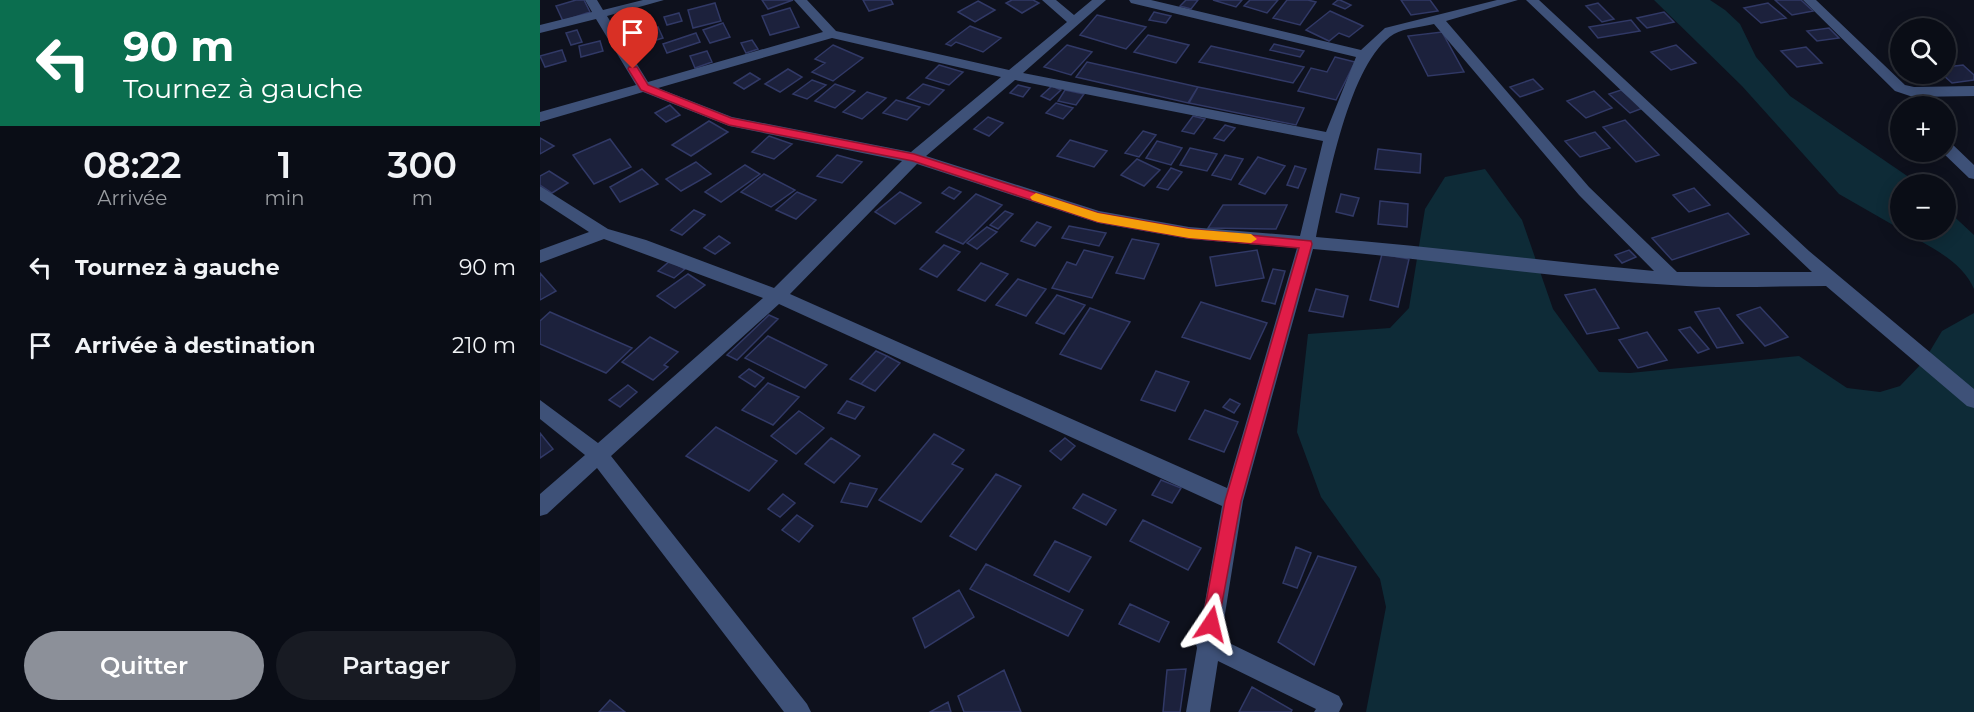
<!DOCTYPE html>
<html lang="fr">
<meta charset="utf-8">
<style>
:root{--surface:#0a0d16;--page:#181b23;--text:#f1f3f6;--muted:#999ca1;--line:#2a2d35;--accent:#8c9099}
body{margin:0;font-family:Montserrat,sans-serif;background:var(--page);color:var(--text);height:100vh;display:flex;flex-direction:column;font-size:22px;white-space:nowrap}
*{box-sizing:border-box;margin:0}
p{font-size:20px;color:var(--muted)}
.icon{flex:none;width:33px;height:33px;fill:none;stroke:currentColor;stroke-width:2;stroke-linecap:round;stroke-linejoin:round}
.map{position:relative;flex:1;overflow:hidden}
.details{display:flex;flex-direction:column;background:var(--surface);width:540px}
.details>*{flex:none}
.hud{background:#0b6e4f;color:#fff;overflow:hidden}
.controls{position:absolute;left:1350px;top:18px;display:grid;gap:12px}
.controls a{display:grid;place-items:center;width:66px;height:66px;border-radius:50%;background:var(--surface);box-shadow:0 3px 15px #0003,0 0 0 2px var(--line);font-size:30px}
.pin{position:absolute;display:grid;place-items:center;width:51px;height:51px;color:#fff;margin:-62px -26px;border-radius:50% 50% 50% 0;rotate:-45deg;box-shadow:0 0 6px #0007}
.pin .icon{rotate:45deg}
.me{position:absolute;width:66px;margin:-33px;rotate:10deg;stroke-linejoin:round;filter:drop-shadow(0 0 4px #0008)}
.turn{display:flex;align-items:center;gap:21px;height:126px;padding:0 24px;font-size:27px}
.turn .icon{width:78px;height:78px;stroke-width:2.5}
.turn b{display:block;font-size:42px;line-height:51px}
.eta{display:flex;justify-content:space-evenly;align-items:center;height:102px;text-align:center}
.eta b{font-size:36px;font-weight:600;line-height:42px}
.cta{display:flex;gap:12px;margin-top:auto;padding:12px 24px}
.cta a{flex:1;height:69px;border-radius:36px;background:var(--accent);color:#fff;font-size:24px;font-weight:600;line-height:69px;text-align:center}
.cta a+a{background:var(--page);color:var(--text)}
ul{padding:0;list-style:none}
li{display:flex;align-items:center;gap:18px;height:78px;padding:0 24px}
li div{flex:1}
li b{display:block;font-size:22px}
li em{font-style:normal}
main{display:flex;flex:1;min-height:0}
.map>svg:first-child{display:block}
.water{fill:#0e2b37}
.building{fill:#1c213c;stroke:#313966;stroke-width:1.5}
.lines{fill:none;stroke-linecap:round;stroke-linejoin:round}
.minor{fill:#3e5178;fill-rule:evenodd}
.route{fill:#e11d48;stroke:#92132f;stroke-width:1.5}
.slow{fill:#f59e0b}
</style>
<main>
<section class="details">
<div class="hud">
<div class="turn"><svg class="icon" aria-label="left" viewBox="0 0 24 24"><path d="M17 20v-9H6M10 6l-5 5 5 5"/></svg><div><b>90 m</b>Tournez à gauche</div></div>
</div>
<div class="eta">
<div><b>08:22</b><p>Arrivée</p></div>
<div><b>1</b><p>min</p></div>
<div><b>300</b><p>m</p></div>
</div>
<ul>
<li><svg class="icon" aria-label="left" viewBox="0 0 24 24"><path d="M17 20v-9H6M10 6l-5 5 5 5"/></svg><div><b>Tournez à gauche</b></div><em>90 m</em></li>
<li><svg class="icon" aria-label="arrive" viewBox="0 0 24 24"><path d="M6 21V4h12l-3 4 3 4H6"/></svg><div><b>Arrivée à destination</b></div><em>210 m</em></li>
</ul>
<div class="cta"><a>Quitter</a><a>Partager</a></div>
</section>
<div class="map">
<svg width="1434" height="712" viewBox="0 0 1434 712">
<rect width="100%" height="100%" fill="#0e111d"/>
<path class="water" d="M 1114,0 L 1170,0 L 1185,10 L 1200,24 L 1216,57 L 1250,96 L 1379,184 L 1360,184 L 1360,229 L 1299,194 L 1202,86 Z
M 945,169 L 982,220 L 1013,309 L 1059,372 L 1090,373 L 1259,356 L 1307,388 L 1340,392 L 1360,386 L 1384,361 L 1402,331 L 1434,313 L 1434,712 L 826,712 L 846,607 L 840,579 L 781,497 L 757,432 L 768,334 L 850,328 L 869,308 L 885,209 L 905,177 Z
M 1406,209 L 1434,235 L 1434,289 C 1422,260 1386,245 1361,230 L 1406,230 Z"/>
<path class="building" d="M 36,0 L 44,0 L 50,12 L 23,21 L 16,6 Z
M 222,0 L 253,0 L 228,9 Z
M 323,0 L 351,0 L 353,4 L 329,11 Z
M 472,0 L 493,0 L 499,3 L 482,13 L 466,3 Z
M 646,0 L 658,0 L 651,9 L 640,6 Z
M 673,0 L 702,0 L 696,7 Z
M 710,0 L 738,0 L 727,13 L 704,6 Z
M 747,0 L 768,0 L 776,2 L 760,25 L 733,18 Z
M 798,0 L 800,0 L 811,5 L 805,9 L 793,4 Z
M 861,0 L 890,0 L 898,11 L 871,15 Z
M 1235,0 L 1261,0 L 1273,11 L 1252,15 Z
M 438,1 L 455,10 L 435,22 L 418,12 Z
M 175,3 L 181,21 L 153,28 L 148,10 Z
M 1058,3 L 1074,19 L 1062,22 L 1046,6 Z
M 1228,3 L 1246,18 L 1221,23 L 1204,8 Z
M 250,8 L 259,27 L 230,35 L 222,16 Z
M 790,11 L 823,26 L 809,37 L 799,33 L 789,41 L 766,30 Z
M 614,12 L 631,16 L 626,23 L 609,20 Z
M 1124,12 L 1134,22 L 1107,28 L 1097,18 Z
M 139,13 L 142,21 L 127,25 L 124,17 Z
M 557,15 L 606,27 L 586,49 L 540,35 Z
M 1091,20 L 1100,31 L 1058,38 L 1049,27 Z
M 183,23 L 190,37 L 170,43 L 163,30 Z
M 430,26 L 461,38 L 443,52 L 416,42 L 411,46 L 406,44 Z
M 118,27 L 123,38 L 103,44 L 98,33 Z
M 1289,28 L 1299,38 L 1277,41 L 1267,31 Z
M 37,30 L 42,42 L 31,45 L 26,33 Z
M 902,32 L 924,72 L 888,76 L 868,36 Z
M 156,33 L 160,42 L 127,53 L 123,44 Z
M 608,35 L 649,45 L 636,63 L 594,52 Z
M 212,40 L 218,49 L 206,53 L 201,43 Z
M 60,41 L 63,51 L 41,57 L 39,46 Z
M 734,44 L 764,51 L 760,57 L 730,50 Z
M 293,45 L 323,58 L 293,81 L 272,72 L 285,63 L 275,59 Z
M 527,45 L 552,52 L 531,75 L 504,67 Z
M 1136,45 L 1156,63 L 1131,70 L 1111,52 Z
M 671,46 L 764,67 L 753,83 L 659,62 Z
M 1266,47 L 1282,63 L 1257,67 L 1241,51 Z
M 22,50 L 26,61 L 5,67 L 0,56 Z
M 167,51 L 172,62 L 155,68 L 150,56 Z
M 795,57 L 815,62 L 796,100 L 758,91 L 771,68 L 787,72 Z
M 547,62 L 658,87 L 648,103 L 536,77 Z
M 399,65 L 423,72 L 409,85 L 386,78 Z
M 1423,65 L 1434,75 L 1434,80 L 1412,83 L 1402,74 L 1406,74 L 1406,67 Z
M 248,69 L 262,77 L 240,92 L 225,84 Z
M 210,73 L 220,79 L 204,89 L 194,83 Z
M 993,79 L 1003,89 L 980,97 L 970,87 Z
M 272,80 L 286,85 L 267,99 L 253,94 Z
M 295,84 L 315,91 L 295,108 L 275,101 Z
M 383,84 L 404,90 L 389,105 L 367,98 Z
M 478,85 L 490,88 L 483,97 L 470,93 Z
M 512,86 L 521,90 L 510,100 L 501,96 Z
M 658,87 L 764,108 L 756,125 L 649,103 Z
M 525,90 L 544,94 L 536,105 L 518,101 Z
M 1081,90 L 1103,108 L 1090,113 L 1069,94 Z
M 1054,91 L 1072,108 L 1046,118 L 1027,101 Z
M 327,92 L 346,98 L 322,119 L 303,112 Z
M 356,100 L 380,107 L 367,120 L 343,113 Z
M 516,103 L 533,108 L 523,119 L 506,113 Z
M 130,105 L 140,115 L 126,122 L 115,113 Z
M 653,116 L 665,119 L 654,134 L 642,131 Z
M 448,117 L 463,123 L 449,136 L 434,129 Z
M 1085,120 L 1119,155 L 1096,162 L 1063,127 Z
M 169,121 L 188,132 L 151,156 L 132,145 Z
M 685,125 L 695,128 L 684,141 L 674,138 Z
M 603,131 L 616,135 L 599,157 L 585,153 Z
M 1055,132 L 1070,148 L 1040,157 L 1025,141 Z
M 229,136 L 252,144 L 234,159 L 212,152 Z
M 0,138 L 14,146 L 0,154 Z
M 70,139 L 91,167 L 54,184 L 33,155 Z
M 530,140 L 567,151 L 554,167 L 517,156 Z
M 617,141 L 642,148 L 631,165 L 606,158 Z
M 650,148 L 677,154 L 667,171 L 640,165 Z
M 838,149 L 881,154 L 880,173 L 835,169 Z
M 297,155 L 322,162 L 302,183 L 277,176 Z
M 685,155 L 703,159 L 691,180 L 672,175 Z
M 718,157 L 745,166 L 725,194 L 699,184 Z
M 597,159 L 620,170 L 604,186 L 581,175 Z
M 156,162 L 171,174 L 141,191 L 126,179 Z
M 205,165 L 220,174 L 181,202 L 165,192 Z
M 755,166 L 766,169 L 758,188 L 747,185 Z
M 631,168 L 642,172 L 628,190 L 617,187 Z
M 102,169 L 118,184 L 80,202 L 70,187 Z
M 9,171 L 28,183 L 12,193 L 0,185 L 0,176 Z
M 224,174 L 255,190 L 231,207 L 201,192 Z
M 409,187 L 421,192 L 414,199 L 402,193 Z
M 1154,188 L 1170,205 L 1149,212 L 1133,195 Z
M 257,192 L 276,200 L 256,219 L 236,210 Z
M 360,192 L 381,203 L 355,224 L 335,212 Z
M 436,194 L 462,205 L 423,244 L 396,232 Z
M 801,194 L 819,198 L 813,216 L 796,212 Z
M 840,201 L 868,204 L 867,227 L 838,224 Z
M 683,205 L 747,205 L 736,229 L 668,228 Z
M 154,210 L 165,215 L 142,235 L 131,230 Z
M 465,211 L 473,214 L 458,229 L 450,225 Z
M 1188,213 L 1209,234 L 1132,260 L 1112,238 Z
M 497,222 L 511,227 L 495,246 L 481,241 Z
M 529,226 L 566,233 L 559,246 L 522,238 Z
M 447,227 L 457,232 L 437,249 L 427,243 Z
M 179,236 L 190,243 L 175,254 L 164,248 Z
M 592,239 L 619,244 L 604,279 L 576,273 Z
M 404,245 L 420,252 L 397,277 L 380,269 Z
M 544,250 L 573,257 L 552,298 L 512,288 L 527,262 L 536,265 Z
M 717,250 L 724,278 L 676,286 L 670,257 Z
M 1089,250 L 1096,257 L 1082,263 L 1075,255 Z
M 842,254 L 869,259 L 858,307 L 830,300 Z
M 130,261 L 145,269 L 134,278 L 118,271 Z
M 441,263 L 468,274 L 445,301 L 418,290 Z
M 733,269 L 745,271 L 735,304 L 722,301 Z
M 0,273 L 16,291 L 0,300 Z
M 148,274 L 165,285 L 135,308 L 117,296 Z
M 478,279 L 506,289 L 486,316 L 456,305 Z
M 776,289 L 808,296 L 803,317 L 769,311 Z
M 1055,289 L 1079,328 L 1047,334 L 1025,295 Z
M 517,295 L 545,305 L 524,334 L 496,323 Z
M 661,302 L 727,323 L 710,359 L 642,337 Z
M 1220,307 L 1248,337 L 1225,346 L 1197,315 Z
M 550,308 L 590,322 L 561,369 L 520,354 Z
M 1179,308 L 1203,343 L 1177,348 L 1155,312 Z
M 10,312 L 92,348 L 66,373 L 0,344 L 0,321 Z
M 229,315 L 238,319 L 197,360 L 187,355 Z
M 1150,327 L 1169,349 L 1158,353 L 1139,330 Z
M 1107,332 L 1127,360 L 1098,368 L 1079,340 Z
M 228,336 L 287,365 L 265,388 L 205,358 Z
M 110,337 L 138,352 L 124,365 L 128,367 L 113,380 L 82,362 Z
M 336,351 L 347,356 L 321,384 L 310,379 Z
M 347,356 L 360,363 L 335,391 L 321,384 Z
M 209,369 L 224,378 L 215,387 L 199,377 Z
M 616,371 L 649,382 L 635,411 L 601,400 Z
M 228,383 L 259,397 L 233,425 L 202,410 Z
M 88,385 L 97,392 L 80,407 L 69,400 Z
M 690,399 L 700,404 L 694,413 L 683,407 Z
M 307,401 L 324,407 L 315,419 L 298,413 Z
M 665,410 L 698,422 L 684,452 L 649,439 Z
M 259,411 L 284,428 L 256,454 L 231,436 Z
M 176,427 L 237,461 L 209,491 L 146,456 Z
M 0,433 L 13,449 L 0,458 Z
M 394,434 L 424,450 L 412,464 L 423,469 L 381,522 L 339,500 Z
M 291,438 L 320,456 L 294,483 L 265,464 Z
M 525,438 L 535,446 L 521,460 L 510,451 Z
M 456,474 L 481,486 L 436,550 L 410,536 Z
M 621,480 L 641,488 L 632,503 L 612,495 Z
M 310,483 L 337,489 L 327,507 L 301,502 Z
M 243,494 L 255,503 L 240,517 L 228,509 Z
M 543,494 L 576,510 L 566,525 L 533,508 Z
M 257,515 L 273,526 L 259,542 L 242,530 Z
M 603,520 L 661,548 L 648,570 L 590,541 Z
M 515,541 L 551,557 L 529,592 L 494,575 Z
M 756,547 L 771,553 L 757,588 L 743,583 Z
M 778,556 L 816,567 L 774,665 L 738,642 Z
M 446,564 L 543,610 L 528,636 L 430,589 Z
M 419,590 L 434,617 L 385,648 L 373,618 Z
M 590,604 L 629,622 L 619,642 L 579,624 Z
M 646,669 L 640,712 L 623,712 L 627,670 Z
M 464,670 L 481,712 L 424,712 L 418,696 Z
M 712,687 L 752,710 L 751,712 L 699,712 Z
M 70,700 L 85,712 L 59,712 Z
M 408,702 L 411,712 L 390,712 Z"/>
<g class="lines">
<path class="minor" d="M 45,0 L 57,0 L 63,10 L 103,0 L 124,0 L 67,16 L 108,82 L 283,32 L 254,0 L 267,0 L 296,31 L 469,70 L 527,22 L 502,0 L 516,0 L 534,15 L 552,0 L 566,0 L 483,73 L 786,132 L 816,57 L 591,3 L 589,0 L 611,0 L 821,50 L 845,28 L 957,0 L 978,0 L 906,21 L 1049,187 L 1137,272 L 1272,272 L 986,0 L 999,0 L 1269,251 L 1434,389 L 1434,408 L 1427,406 L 1286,286 C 1235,286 1182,289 1131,285 C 1011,278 892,259 773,249 L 703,501 L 681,639 L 799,696 L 803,704 L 799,712 L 774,712 L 776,709 L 678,661 L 670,712 L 646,712 L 657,648 L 656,644 L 659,636 L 682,506 L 239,304 L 71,456 L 267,704 L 271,712 L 244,712 L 57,468 L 7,514 L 0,516 L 0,494 L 45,455 L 0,419 L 0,400 L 58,443 L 223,298 L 64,239 L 0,263 L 0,250 L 49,232 L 0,200 L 0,186 L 68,229 L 106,240 L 234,288 L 362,161 L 189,126 L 103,92 L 0,122 L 0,112 L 96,85 L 56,19 L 0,33 L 0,25 L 52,12 ZM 894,24 L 1039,195 L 1114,271 C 1001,261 889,246 776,237 C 787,186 809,61 854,34 C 865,28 882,27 894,24 ZM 292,38 L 461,77 L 371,152 L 192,117 L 118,88 ZM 475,80 L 783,141 L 760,236 L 649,227 L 559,211 L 386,156 ZM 377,164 L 558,223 L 649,239 L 757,248 L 687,488 L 250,294 Z
M 1263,0 L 1276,0 L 1365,85 L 1374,87 L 1434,86 L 1434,96 L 1373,97 L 1355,91 Z
M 1406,142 L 1411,143 L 1434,165 L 1434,179 L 1429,178 L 1402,152 L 1406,152 Z"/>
</g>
<path class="route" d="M 89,67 L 97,67 L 108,85 L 191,118 L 374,154 L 558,213 L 649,229 L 771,241 L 772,244 L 701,501 L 677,630 L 671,632 L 665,630 L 662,624 L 685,501 L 759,248 L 649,238 L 558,222 L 373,161 L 189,125 L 101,90 L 88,69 Z"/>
<path class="slow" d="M 496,193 L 558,213 L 649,229 L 711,234 L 717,239 L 711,243 L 649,238 L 558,222 L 492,200 L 490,197 Z"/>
</svg>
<div class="controls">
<a><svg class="icon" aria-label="search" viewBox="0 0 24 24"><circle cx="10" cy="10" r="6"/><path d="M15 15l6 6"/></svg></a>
<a>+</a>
<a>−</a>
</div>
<div class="pin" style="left:93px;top:69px;background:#d93025"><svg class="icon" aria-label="arrive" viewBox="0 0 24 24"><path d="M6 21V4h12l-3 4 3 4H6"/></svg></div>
<svg class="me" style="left:671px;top:624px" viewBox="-20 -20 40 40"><path d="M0-17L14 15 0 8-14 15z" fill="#e11d48" stroke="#fff" stroke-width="4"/></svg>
</div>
</main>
